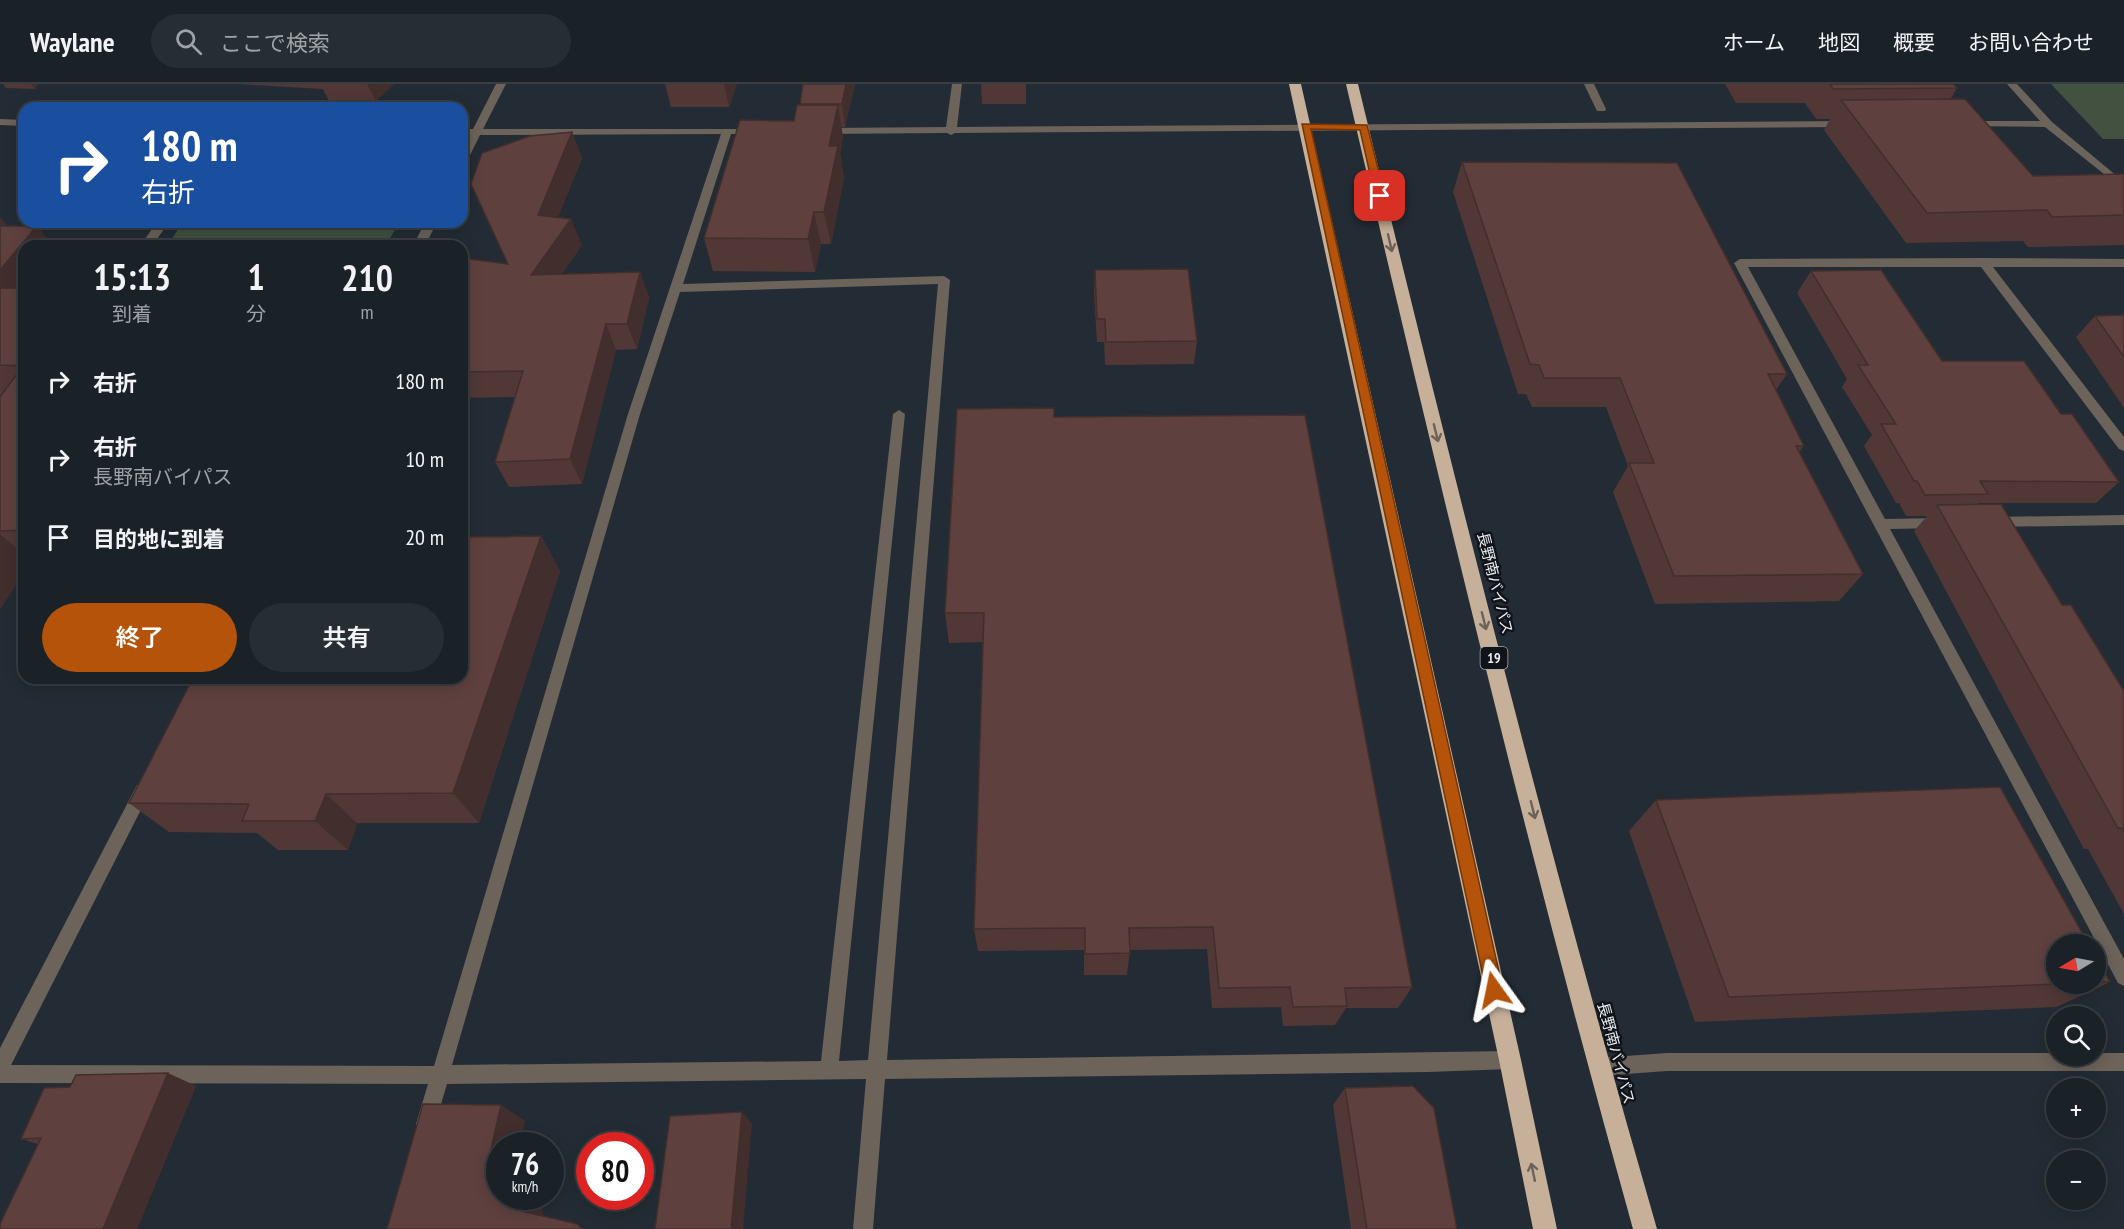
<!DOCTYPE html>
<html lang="ja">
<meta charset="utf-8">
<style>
:root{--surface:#1a2127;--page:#272e33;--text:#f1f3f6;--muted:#9fa3a7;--line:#383e44;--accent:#b45309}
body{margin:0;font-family:"PT Sans Narrow","Noto Sans JP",sans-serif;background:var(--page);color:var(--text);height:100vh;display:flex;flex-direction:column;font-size:22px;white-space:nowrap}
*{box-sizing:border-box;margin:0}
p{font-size:20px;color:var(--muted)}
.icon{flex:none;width:33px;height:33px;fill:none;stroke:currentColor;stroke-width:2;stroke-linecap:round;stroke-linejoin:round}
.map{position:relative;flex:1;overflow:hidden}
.panel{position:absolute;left:18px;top:156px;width:450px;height:444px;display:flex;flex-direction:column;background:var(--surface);border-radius:18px;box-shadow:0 3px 15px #0003,0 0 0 2px var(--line)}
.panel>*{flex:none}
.hud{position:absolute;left:18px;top:18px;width:450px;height:126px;border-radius:18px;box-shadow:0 3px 15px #0003,0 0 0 2px var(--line);background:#1a4fa0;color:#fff;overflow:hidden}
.needle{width:39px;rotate:260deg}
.buttons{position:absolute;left:2046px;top:850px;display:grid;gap:12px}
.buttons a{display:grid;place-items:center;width:60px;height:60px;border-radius:50%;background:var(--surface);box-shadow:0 3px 15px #0003,0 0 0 2px var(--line);font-size:30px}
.speed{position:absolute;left:486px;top:1048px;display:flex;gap:12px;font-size:30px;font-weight:700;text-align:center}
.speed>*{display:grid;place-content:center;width:78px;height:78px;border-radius:50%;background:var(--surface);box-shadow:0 3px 15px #0003,0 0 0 2px var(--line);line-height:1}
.speed small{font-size:15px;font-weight:400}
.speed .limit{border:9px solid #d22;background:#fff;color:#111}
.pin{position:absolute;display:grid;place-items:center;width:51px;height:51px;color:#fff;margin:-26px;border-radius:12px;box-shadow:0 3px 9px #0006}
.me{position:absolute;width:66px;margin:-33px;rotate:348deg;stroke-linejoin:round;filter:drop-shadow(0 0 4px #0008)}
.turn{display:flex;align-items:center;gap:21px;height:126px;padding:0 24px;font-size:27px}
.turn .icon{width:78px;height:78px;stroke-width:2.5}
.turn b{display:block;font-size:42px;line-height:51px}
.eta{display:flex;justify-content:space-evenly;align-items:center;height:102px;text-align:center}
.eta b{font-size:36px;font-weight:600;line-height:42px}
.cta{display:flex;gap:12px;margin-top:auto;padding:12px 24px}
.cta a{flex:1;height:69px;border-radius:36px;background:var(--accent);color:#fff;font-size:24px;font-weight:600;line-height:69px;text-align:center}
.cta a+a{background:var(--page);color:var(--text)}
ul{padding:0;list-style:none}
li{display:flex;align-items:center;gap:18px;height:78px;padding:0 24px}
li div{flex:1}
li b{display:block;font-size:22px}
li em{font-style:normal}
header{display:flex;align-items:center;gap:36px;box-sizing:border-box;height:84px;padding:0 30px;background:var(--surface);border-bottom:2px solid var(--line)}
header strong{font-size:28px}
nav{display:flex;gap:33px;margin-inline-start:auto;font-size:21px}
.search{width:420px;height:54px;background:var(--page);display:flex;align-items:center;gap:15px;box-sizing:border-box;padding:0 21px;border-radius:33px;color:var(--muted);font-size:22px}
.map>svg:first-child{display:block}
.green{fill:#425140}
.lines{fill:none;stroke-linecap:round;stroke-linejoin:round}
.minor{fill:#6c635a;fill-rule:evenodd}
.highway{fill:#c7b09a;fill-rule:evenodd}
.wall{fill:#513836}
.shaded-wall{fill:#422e2c}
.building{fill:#5e413f;stroke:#422e2c;stroke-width:1.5}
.oneway{stroke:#6c6259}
.route{fill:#b45309;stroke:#753606;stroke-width:1.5}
.labels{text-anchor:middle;stroke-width:5;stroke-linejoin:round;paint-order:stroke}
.shield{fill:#101418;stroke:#a8adb3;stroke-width:1.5}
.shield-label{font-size:14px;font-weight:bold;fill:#e9eff5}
.street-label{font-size:15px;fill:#e9eff5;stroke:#101418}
</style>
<header>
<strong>Waylane</strong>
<div class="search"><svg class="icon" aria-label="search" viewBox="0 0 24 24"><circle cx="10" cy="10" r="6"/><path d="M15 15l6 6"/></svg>ここで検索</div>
<nav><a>ホーム</a><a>地図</a><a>概要</a><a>お問い合わせ</a></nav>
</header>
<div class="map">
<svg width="2124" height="1145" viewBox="0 0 2124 1145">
<rect width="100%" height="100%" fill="#232c34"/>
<path class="green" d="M 2051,0 L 2124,0 L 2124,55 L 2103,55 Z
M 183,138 L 399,138 L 386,162 L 167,162 Z"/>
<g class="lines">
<path class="minor" d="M 496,0 L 506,0 L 483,45 L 759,45 L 760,47 L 755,50 L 731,50 L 683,200 L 944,192 L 950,196 L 887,976 L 1510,967 L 1517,969 L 1519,976 L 1517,983 L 1510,985 L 1428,988 L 885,995 L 873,1145 L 853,1145 L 866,995 L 447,1000 L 433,1047 L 426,1050 L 419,1047 L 416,1040 L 428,1000 L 0,999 L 0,964 L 137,701 L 143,699 L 149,701 L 151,706 L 11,981 L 434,982 L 628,330 L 721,50 L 480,51 L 467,77 L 462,80 L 462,67 L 470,51 L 462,51 L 462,45 L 473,45 ZM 938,200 L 868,976 L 839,977 L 905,330 L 899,326 L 893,330 L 821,977 L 452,981 L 640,330 L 680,208 Z
M 952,0 L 962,0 L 957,43 L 1847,37 L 1852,40 L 1847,43 L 955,49 L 951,51 L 947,49 L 824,50 L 819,47 L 824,44 L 946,43 Z
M 1584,0 L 1594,0 L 1606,25 L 1605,27 L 1597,27 Z
M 2007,0 L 2017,0 L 2052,38 L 2124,98 L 2124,106 L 2045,43 L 1963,42 L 1962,40 L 1967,37 L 2040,37 Z
M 0,35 L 24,36 L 24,42 L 0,41 Z
M 157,138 L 169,138 L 152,162 L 140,162 Z
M 425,138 L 437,138 L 425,162 L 413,162 Z
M 1983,174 L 2124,175 L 2124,183 L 1993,183 L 2124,353 L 2124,367 L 2119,365 L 1981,183 L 1748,183 L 1885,435 L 1941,434 L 1948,439 L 1941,444 L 1890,445 L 2124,875 L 2124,902 L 2118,899 L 1734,179 L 1740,175 Z
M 2124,431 L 2124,441 L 1992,443 L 1985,438 L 1992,433 Z
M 1667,969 L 2056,969 L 2056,972 L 2096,972 L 2096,969 L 2124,969 L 2124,987 L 1667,987 L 1599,992 L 1592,990 L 1590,983 L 1592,976 L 1599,974 Z"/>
<path class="highway" d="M 1289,0 L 1301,0 L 1521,976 L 1557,1145 L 1533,1145 L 1499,976 Z
M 1346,0 L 1358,0 C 1451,383 1547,766 1657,1145 L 1633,1145 C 1527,766 1435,383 1346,0 Z"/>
</g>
<path class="wall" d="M 3,0 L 38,0 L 35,5 L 6,4 Z
M 238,0 L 394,0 L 376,17 L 329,17 L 323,5 Z
M 665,0 L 737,0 L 729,23 L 671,23 Z
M 803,0 L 855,0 L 845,43 L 841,43 L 843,53 L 840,69 L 844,94 L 831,160 L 821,160 L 815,188 L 713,187 L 704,154 L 794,37 L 800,21 Z
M 981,0 L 1026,0 L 1026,20 L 982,20 Z
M 1725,0 L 1953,0 L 1957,4 L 1950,16 L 2033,92 L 2124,90 L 2124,161 L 2028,163 L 2023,157 L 1906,159 L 1824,46 L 1830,35 L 1816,35 L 1805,19 L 1736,19 Z
M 572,48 L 582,74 L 558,133 L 582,161 L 561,191 L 640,188 L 649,214 L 637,265 L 616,266 L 582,400 L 509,403 L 495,378 L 515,313 L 462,314 L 462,174 L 508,180 Z
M 1462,78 L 1787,290 L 1776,306 L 1804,362 L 1799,368 L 1863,490 L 1839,517 L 1655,520 L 1613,408 L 1628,382 L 1606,323 L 1532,323 L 1526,310 L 1518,310 L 1453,108 Z
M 0,133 L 7,142 L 37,142 L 53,162 L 24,162 L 24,488 L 0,525 Z
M 1095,186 L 1197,257 L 1194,280 L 1105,281 L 1104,258 L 1097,258 L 1094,209 Z
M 1811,187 L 1942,277 L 2061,330 L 2119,398 L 2096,419 L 1979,419 L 1978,420 L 2062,521 L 2124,607 L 2124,830 L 2088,765 L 2084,765 L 1914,447 L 1927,432 L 1906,432 L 1899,419 L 1896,419 L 1864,362 L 1872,351 L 1842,303 L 1847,295 L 1797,209 Z
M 2124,231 L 2124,324 L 2076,253 L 2095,232 Z
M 1055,333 L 1412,903 L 1398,924 L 1346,924 L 1335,941 L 1283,942 L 1281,923 L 1212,924 L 1207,865 L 1130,866 L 1127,891 L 1084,891 L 1084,866 L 978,867 L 974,845 L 983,558 L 949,559 L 945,529 Z
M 541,452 L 560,487 L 479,739 L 357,739 L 348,766 L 278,766 L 257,749 L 169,748 L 129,719 Z
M 1656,716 L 2056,900 L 2096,900 L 2096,872 L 2110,898 L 2057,923 L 1695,938 L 1629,747 Z
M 196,1002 L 137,1145 L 0,1145 L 38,1060 L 21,1055 Z
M 1345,1004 L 1457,1145 L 1351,1145 L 1333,1021 Z"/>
<path class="shaded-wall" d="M 31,0 L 38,0 L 35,5 Z
M 367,0 L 394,0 L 376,17 Z
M 724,0 L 737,0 L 729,23 Z
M 846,0 L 855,0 L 845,43 L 842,20 Z
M 838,21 L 843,53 L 840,69 L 844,94 L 831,160 L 824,128 L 829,62 Z
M 572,48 L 582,74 L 548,157 L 538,131 Z
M 814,128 L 821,160 L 815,188 L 808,155 Z
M 0,133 L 9,144 L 0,156 Z
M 571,135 L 582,161 L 543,217 L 531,191 Z
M 37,142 L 53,162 L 24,162 L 24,225 L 0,220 L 0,186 Z
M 640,188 L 649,214 L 637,265 L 627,240 Z
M 606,240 L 616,266 L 582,400 L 570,375 Z
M 0,450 L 24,471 L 24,488 L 0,525 Z
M 541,452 L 560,487 L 479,739 L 453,709 Z
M 326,710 L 357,739 L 348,766 L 315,737 Z
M 168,989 L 196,1002 L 137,1145 L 103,1145 Z
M 501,1021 L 525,1037 L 520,1062 L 500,1062 L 500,1099 L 485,1092 Z
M 742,1028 L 752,1040 L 743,1145 L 731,1145 Z
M 517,1113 L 537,1113 L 547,1139 L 522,1127 Z"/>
<path class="building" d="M 803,0 L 846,0 L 842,20 L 800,20 Z
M 1830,0 L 1953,0 L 1957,4 L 1833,5 Z
M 1965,15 L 2033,92 L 2124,90 L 2124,131 L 2052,133 L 2047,126 L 1927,129 L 1841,16 Z
M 797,21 L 838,21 L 829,62 L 838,62 L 824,128 L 814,128 L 808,155 L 704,154 L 740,36 L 794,37 Z
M 572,48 L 538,131 L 571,135 L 531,191 L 640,188 L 627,240 L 606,240 L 570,375 L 495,378 L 523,287 L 462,288 L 462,174 L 508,180 L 471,100 L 482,69 L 530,52 Z
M 1462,78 L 1677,79 L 1787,290 L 1768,290 L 1804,362 L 1796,362 L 1863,490 L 1674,492 L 1629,379 L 1654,379 L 1620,294 L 1544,294 L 1539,281 L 1530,280 Z
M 0,142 L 37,142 L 0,186 Z
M 247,160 L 342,161 L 342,162 L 246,162 Z
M 1188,185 L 1197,257 L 1106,258 L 1105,235 L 1097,235 L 1095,186 Z
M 1881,186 L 1942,277 L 2024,277 L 2061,330 L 2072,330 L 2119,398 L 1980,397 L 1988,410 L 1925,411 L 1917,397 L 1914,397 L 1881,340 L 1896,340 L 1858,281 L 1868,281 L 1811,187 Z
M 0,204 L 24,204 L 24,446 L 0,447 L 0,313 L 23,282 L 0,281 Z
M 2124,231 L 2124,273 L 2095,232 Z
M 1054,324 L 1054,333 L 1305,331 L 1412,903 L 1345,904 L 1347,922 L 1293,923 L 1290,903 L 1219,904 L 1213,843 L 1129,844 L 1130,869 L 1085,870 L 1085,844 L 974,845 L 984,529 L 945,529 L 957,325 Z
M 2001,420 L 2062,521 L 2071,521 L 2124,607 L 2124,747 L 2122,744 L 2118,744 L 1937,421 Z
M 541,452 L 453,709 L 326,710 L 315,737 L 242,737 L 249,720 L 129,719 L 193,594 L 462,594 L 462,453 Z
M 2000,703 L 2089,861 L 2056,861 L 2056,900 L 2058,900 L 1729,913 L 1656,716 Z
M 2096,872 L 2110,898 L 2096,898 Z
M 168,989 L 103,1145 L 0,1145 L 0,1140 L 41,1054 L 21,1055 L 44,1004 L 70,1003 L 76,991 Z
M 1413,1002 L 1434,1024 L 1457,1145 L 1367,1145 L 1345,1004 Z
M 423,1020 L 501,1021 L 485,1092 L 500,1091 L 500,1113 L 517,1113 L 522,1127 L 577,1140 L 583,1145 L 387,1145 Z
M 742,1028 L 731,1145 L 655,1145 L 670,1032 Z"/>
<defs><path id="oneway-shaft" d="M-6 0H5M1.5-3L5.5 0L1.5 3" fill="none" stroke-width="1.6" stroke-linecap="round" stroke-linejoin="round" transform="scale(1.5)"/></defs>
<g class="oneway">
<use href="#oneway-shaft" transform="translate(1390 159) rotate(77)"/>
<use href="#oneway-shaft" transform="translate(1436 349) rotate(76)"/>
<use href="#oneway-shaft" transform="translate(1484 537) rotate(76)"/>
<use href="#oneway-shaft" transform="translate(1533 726) rotate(76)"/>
<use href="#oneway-shaft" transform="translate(1533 1088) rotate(-102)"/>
</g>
<path class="route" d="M 1302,40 L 1367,41 L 1385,112 L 1380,115 L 1375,112 L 1360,46 L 1311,45 L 1503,906 L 1500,912 L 1494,914 L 1489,912 L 1486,906 Z"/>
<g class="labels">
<rect class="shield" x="1480.5" y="563" width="27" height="22" rx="4.5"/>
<g class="shield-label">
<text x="1494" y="579">19</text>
</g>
<g class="street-label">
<text transform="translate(1495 499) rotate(76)" y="5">長野南バイパス</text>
<text transform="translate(1616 969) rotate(75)" y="5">長野南バイパス</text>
</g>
</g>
</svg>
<div class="buttons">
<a><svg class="needle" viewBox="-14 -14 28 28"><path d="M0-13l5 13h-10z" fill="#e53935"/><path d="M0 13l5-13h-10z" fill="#9fa3a7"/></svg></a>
<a><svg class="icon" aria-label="search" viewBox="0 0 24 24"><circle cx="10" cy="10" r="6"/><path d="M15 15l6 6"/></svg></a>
<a>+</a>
<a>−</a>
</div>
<div class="speed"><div>76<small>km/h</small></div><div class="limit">80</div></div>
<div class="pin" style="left:1380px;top:112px;background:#d93025"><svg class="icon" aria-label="arrive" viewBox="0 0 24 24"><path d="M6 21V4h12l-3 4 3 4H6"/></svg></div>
<svg class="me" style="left:1494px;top:906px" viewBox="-20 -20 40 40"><path d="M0-17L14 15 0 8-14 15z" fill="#b45309" stroke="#fff" stroke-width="4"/></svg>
<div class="hud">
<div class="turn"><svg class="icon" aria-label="right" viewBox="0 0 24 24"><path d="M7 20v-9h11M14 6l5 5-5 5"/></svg><div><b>180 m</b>右折</div></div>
</div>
<section class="panel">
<div class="eta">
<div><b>15:13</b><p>到着</p></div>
<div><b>1</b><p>分</p></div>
<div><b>210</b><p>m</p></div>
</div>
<ul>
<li><svg class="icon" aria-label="right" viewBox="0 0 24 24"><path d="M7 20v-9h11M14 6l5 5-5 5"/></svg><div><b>右折</b></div><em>180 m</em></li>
<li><svg class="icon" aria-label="right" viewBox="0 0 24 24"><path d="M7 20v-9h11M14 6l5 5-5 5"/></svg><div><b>右折</b><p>長野南バイパス</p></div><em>10 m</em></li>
<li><svg class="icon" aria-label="arrive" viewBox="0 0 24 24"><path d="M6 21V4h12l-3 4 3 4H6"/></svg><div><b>目的地に到着</b></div><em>20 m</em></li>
</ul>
<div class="cta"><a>終了</a><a>共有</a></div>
</section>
</div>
